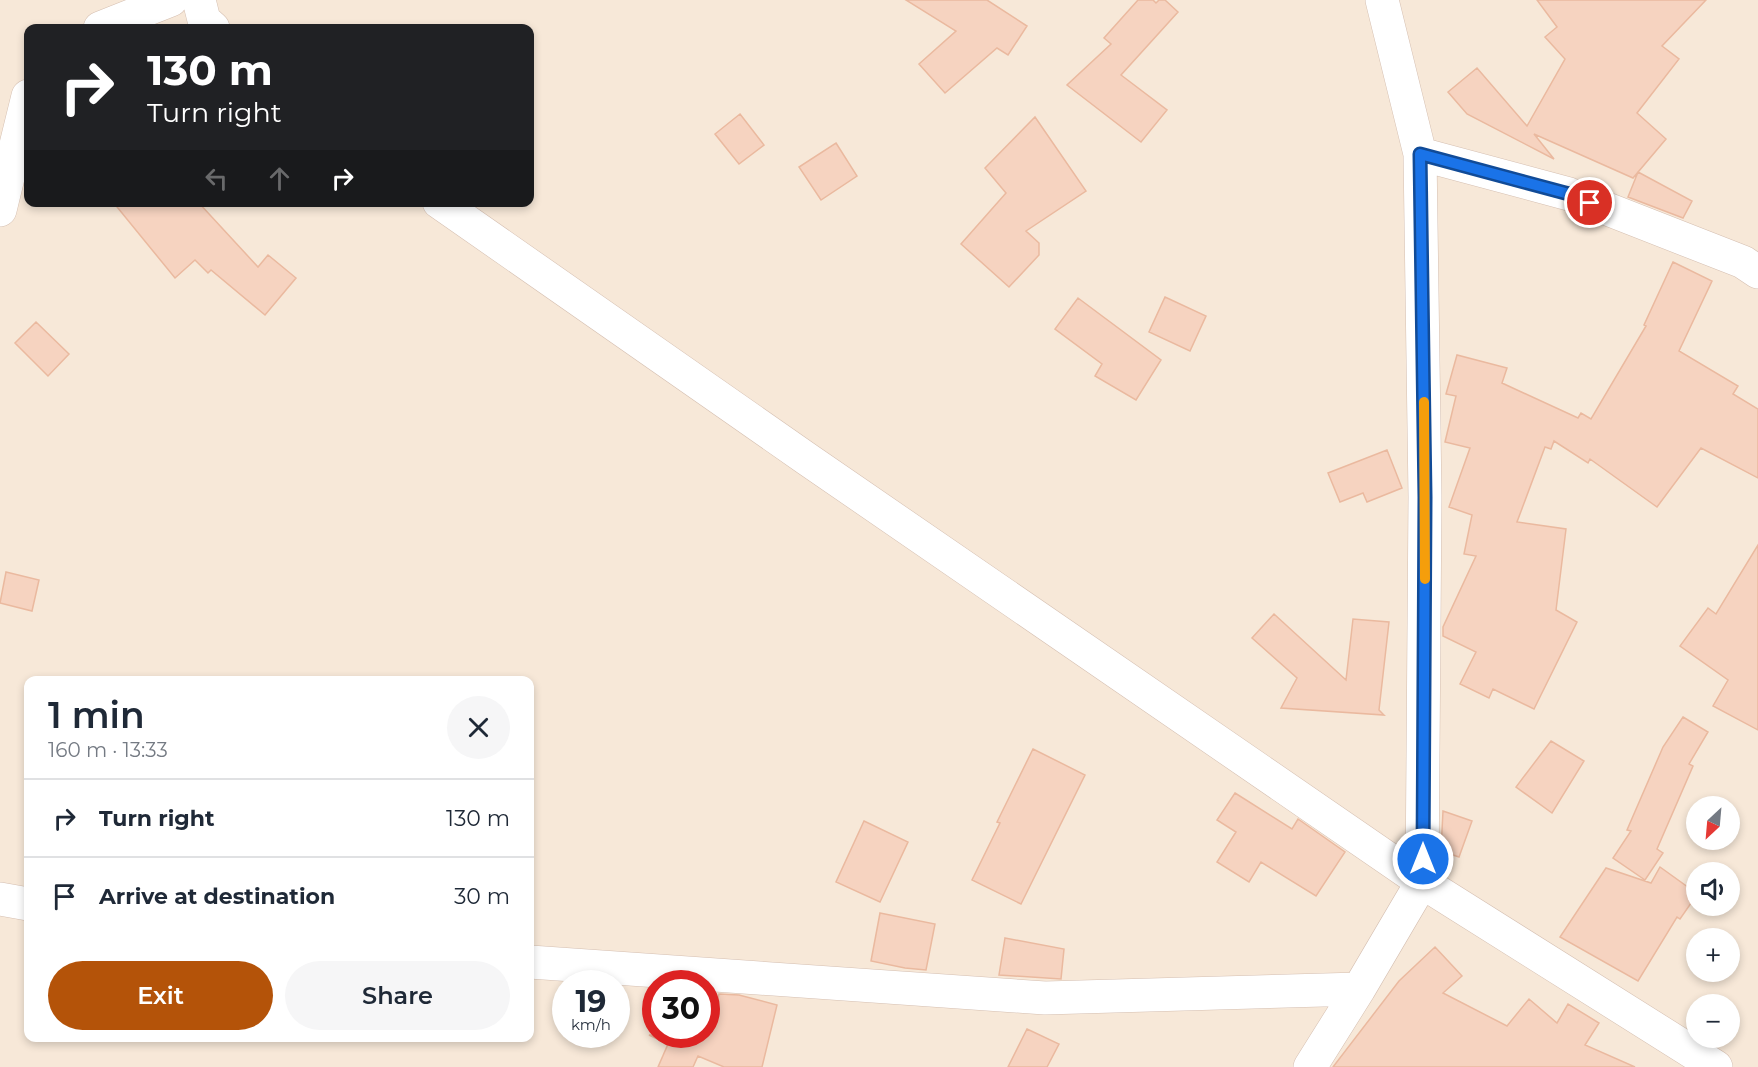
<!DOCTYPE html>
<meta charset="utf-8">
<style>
:root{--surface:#fff;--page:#f6f6f7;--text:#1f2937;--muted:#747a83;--line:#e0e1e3;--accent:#b45309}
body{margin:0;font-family:Montserrat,sans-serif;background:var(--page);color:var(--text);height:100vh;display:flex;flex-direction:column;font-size:22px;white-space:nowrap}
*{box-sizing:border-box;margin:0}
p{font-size:20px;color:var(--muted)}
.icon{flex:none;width:33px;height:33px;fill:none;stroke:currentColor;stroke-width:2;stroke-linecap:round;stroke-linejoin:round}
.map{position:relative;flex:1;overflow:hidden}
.side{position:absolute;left:24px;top:676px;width:510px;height:366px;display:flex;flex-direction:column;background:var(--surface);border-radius:12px;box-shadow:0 3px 9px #0003}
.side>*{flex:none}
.banner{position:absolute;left:24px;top:24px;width:510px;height:183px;border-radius:12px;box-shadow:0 3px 9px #0003;background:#202124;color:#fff;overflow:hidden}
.needle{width:39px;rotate:206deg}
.tools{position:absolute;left:1686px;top:796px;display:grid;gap:12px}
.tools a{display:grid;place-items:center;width:54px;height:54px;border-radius:50%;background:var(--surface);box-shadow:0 3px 9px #0003;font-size:30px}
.speed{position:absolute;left:552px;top:970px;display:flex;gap:12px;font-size:30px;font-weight:700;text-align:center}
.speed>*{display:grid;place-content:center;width:78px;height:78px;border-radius:50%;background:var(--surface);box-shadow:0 3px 9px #0003;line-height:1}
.speed small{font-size:15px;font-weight:400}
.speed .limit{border:9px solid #d22;background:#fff;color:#111}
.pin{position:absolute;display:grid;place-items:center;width:51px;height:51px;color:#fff;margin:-26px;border:3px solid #fff;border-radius:50%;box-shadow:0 2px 6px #0007}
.me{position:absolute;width:66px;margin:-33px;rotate:0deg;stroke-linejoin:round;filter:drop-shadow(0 0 4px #0008)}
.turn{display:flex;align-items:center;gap:21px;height:126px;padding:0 24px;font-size:27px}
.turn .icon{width:78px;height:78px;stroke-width:2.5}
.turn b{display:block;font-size:42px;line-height:51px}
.lanes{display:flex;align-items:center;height:57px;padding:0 24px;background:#0003;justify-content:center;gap:30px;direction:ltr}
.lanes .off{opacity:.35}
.round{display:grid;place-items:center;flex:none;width:63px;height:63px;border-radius:32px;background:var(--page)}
.headline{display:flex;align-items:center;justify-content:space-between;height:102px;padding:0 24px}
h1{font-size:36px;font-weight:600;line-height:45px}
.action{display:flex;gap:12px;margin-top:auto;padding:12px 24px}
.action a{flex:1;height:69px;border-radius:36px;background:var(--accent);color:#fff;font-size:24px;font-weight:600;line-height:69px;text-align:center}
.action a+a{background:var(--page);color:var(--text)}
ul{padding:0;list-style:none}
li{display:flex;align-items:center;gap:18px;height:78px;padding:0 24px;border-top:2px solid var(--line)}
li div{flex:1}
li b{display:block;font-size:22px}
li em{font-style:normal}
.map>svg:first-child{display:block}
.residential{fill:#f7e8d8;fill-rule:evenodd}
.building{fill:#f6d3c0;stroke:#eab99f;stroke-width:1.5}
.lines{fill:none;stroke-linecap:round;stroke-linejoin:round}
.minor-casing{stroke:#d5bfb1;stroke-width:34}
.minor{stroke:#fff;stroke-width:33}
.route-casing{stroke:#114b97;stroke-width:15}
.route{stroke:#1a73e8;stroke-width:10}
.slow{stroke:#f59e0b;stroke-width:10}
</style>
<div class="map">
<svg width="1758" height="1067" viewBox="0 0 1758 1067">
<rect width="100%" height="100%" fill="#fef6eb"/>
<path class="residential" d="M 0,0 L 1758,0 L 1758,1067 L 0,1067 ZM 28,28 L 530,28 L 530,202 L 28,202 ZM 28,681 L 530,681 L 530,1038 L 28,1038 ZM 1696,807 L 1730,807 L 1730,840 L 1696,840 ZM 1696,873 L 1730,873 L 1730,906 L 1696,906 ZM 1696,939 L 1730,939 L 1730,972 L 1696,972 ZM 566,984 L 616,984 L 616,1035 L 566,1035 ZM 656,984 L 706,984 L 706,1035 L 656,1035 ZM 1696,1005 L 1730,1005 L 1730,1038 L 1696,1038 Z"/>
<path class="building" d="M 906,0 L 987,0 L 1027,26 L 1008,55 L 997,48 L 945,93 L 919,64 L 956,31 Z
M 1138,0 L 1153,0 L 1156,3 L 1159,0 L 1165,0 L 1178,12 L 1121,75 L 1167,110 L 1141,142 L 1067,85 L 1111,44 L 1104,38 Z
M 1537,0 L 1706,0 L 1662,46 L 1679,59 L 1637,113 L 1666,139 L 1633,178 L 1534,134 L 1554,159 L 1467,114 L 1448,92 L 1477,68 L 1527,126 L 1565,59 L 1545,37 L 1557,27 Z
M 740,114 L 764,145 L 739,164 L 715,134 Z
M 1035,117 L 1086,191 L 1026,231 L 1039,243 L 1039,255 L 1009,287 L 961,244 L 1006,193 L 985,168 Z
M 836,143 L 857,176 L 821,200 L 799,167 Z
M 1638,172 L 1692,201 L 1683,218 L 1628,197 Z
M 113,202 L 198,202 L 258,267 L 268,255 L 296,278 L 265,315 L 211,270 L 208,273 L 195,260 L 175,278 Z
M 1673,262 L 1712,281 L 1679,351 L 1738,386 L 1733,394 L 1758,409 L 1758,478 L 1701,448 L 1657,507 L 1590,459 L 1588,463 L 1554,441 L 1551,449 L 1545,447 L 1517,522 L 1566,529 L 1556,610 L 1577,622 L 1534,709 L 1493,689 L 1489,698 L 1460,684 L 1476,652 L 1443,636 L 1443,627 L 1476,556 L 1464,554 L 1472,515 L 1449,507 L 1470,448 L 1445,442 L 1456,396 L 1446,394 L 1457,355 L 1507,368 L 1502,383 L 1578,418 L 1581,413 L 1591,419 L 1646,326 L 1644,325 Z
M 1165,297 L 1206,316 L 1190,351 L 1149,332 Z
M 1078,298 L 1161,360 L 1136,400 L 1095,376 L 1102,364 L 1055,329 Z
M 36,322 L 69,354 L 48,376 L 15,343 Z
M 1387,450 L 1402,488 L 1367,502 L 1363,493 L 1340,502 L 1328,473 Z
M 1758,545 L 1758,730 L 1713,706 L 1728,680 L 1680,646 L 1708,608 L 1716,614 Z
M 6,572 L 39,580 L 32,611 L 0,603 Z
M 1274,614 L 1346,680 L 1353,619 L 1389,622 L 1379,710 L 1384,715 L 1281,708 L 1297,678 L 1252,638 Z
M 1683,717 L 1708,732 L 1689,764 L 1693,766 L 1657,849 L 1663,853 L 1645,880 L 1613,858 L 1631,831 L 1627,830 L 1663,747 Z
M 1551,741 L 1584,761 L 1552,813 L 1516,787 Z
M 1033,749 L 1085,775 L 1021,904 L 972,880 L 1000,823 L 997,822 Z
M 1235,793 L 1292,829 L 1298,819 L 1345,852 L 1316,896 L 1261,862 L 1249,882 L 1217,862 L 1236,832 L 1217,820 Z
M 1443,811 L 1472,821 L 1459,857 L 1441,851 Z
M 864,821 L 908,842 L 880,902 L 836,882 Z
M 1660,867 L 1696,893 L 1696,896 L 1680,919 L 1677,917 L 1638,981 L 1560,937 L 1606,868 L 1651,883 Z
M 880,913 L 935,924 L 926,970 L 905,968 L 871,961 Z
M 1005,938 L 1064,949 L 1061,979 L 999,975 Z
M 1435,947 L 1462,976 L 1443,993 L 1507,1026 L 1529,999 L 1557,1023 L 1568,1004 L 1599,1023 L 1585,1045 L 1635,1067 L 1333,1067 L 1399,981 Z
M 719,994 L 739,995 L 777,1005 L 762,1067 L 724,1067 L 698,1056 L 693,1067 L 658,1067 L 668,1044 L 649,1035 L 709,1035 Z
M 1027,1029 L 1059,1044 L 1047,1067 L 1008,1067 Z"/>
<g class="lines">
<g class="minor-casing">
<path id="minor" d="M 199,0 L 204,20 L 213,28
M 100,28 L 171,0
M 1420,154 L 1569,194 L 1743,262 L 1758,272
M 439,202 L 807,459 L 1422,882 L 1716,1067
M 0,210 L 28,96
M 0,899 L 28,904
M 530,962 L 1045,998 L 1359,989
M 1310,1067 L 1359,989 L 1422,882 L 1425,497 L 1420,154 L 1382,0"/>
</g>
<use href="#minor" class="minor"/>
</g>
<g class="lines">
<g class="route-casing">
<path id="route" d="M 1423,859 L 1425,497 L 1420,154 L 1569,194 L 1590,203"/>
</g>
<use href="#route" class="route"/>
<path class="slow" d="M 1424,402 L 1425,579"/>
</g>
</svg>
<div class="tools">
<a><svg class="needle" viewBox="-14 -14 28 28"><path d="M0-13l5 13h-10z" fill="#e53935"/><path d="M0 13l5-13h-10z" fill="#747a83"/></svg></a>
<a><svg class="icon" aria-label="sound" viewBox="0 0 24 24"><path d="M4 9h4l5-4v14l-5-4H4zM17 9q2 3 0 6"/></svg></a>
<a>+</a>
<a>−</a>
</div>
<div class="speed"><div>19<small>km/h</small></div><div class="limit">30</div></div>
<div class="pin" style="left:1590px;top:203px;background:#d93025"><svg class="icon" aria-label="arrive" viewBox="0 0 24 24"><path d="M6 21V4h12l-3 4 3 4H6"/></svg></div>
<svg class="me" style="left:1423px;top:859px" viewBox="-20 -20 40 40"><circle r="17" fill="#1a73e8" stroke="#fff" stroke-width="3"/><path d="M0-11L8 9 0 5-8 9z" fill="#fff"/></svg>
<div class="banner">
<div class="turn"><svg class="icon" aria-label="right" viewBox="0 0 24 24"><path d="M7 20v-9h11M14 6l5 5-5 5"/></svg><div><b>130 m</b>Turn right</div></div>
<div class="lanes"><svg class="icon off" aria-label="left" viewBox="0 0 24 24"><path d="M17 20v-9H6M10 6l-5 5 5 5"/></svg><svg class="icon off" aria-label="ahead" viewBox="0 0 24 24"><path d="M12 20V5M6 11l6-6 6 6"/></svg><svg class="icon" aria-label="right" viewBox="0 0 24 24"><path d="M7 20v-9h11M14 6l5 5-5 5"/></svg></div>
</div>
<section class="side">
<div class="headline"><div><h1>1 min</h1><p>160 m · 13:33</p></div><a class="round"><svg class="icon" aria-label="close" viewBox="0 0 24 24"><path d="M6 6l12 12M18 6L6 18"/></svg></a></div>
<ul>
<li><svg class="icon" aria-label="right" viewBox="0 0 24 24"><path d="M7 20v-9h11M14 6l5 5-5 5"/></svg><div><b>Turn right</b></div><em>130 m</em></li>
<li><svg class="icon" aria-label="arrive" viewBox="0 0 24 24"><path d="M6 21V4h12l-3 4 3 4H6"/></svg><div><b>Arrive at destination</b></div><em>30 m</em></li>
</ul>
<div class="action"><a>Exit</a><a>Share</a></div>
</section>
</div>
